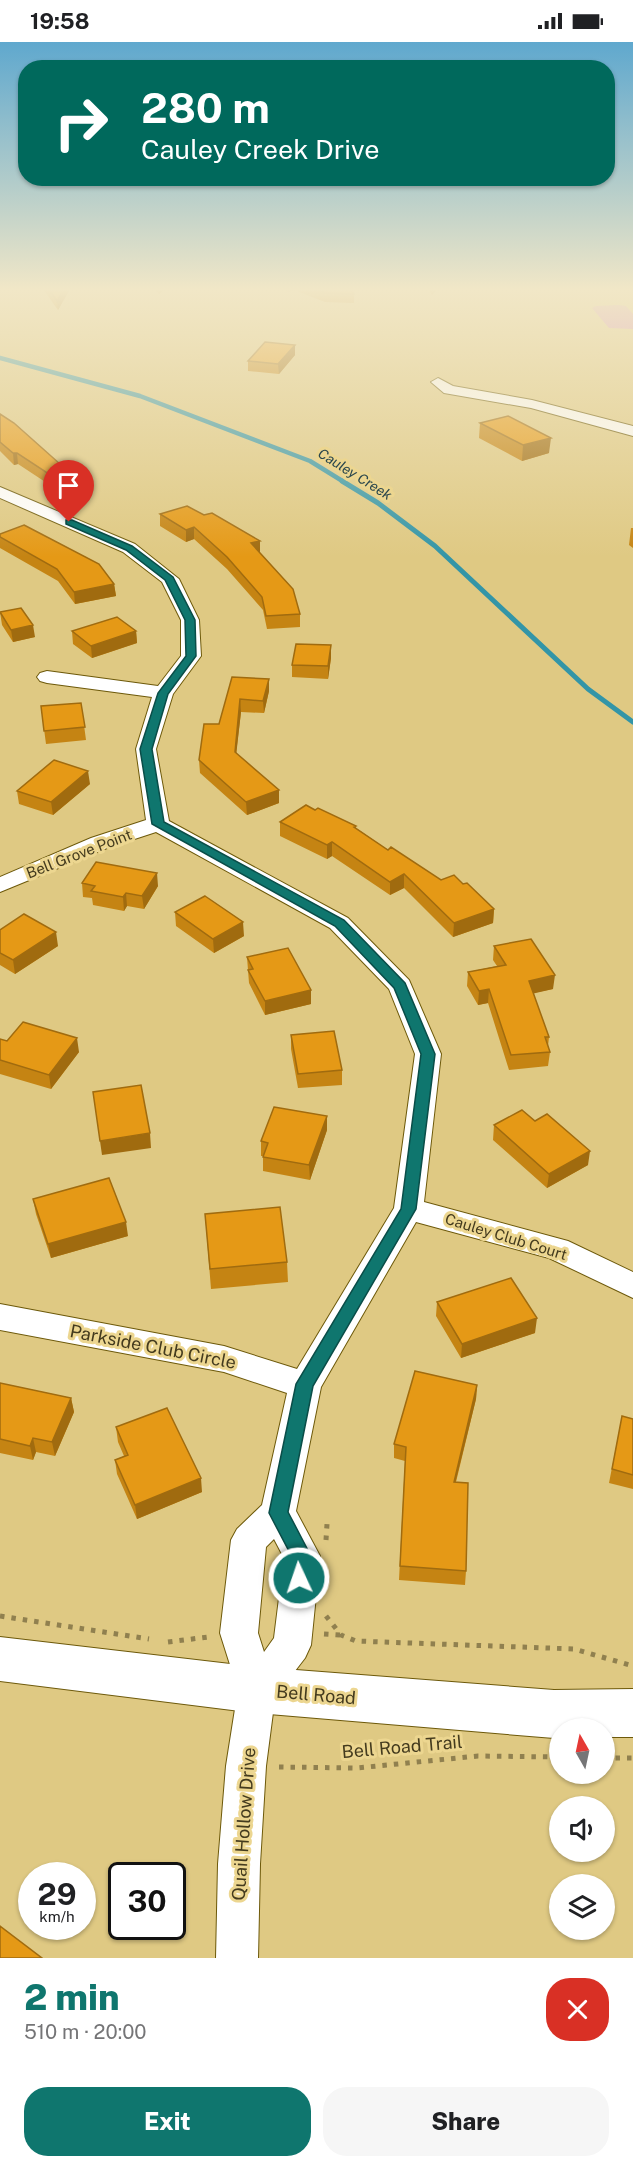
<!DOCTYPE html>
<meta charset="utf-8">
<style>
:root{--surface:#fff;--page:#f6f6f6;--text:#202124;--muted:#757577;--accent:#0f766e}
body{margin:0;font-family:"Public Sans",sans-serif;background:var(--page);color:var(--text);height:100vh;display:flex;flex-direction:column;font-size:22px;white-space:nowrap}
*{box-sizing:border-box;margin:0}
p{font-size:20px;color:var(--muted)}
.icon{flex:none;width:33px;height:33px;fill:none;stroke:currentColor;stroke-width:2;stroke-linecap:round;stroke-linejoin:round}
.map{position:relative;height:1916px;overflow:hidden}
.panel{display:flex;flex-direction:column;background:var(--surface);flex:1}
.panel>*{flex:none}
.guide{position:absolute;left:18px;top:18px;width:597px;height:126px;border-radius:24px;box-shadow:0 2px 4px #0004;background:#00695c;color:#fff;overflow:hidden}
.needle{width:39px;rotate:351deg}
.controls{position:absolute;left:549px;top:1676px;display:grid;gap:12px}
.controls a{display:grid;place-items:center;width:66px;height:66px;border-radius:50%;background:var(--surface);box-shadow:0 2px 4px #0004;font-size:30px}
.speed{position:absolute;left:18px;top:1820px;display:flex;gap:12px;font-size:30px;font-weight:700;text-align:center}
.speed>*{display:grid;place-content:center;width:78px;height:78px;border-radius:50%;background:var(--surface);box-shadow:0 2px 4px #0004;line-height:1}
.speed small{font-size:15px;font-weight:400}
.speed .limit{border:3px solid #111;border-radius:9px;background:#fff;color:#111}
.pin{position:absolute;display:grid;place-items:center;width:51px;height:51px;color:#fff;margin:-62px -26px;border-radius:50% 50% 50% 0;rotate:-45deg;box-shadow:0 0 6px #0007}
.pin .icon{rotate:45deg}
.me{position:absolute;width:66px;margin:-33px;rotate:357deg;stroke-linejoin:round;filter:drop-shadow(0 0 4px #0008)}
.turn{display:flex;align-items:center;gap:21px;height:126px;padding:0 24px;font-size:27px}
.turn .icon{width:78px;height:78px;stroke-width:2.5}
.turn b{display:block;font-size:42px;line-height:51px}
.round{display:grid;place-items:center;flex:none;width:63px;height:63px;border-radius:24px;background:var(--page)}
.summary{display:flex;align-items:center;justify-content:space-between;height:102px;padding:0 24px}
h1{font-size:36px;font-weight:800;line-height:45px;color:var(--accent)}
.button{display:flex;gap:12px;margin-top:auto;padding:12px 24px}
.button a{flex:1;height:69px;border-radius:24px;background:var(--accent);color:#fff;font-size:24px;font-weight:800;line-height:69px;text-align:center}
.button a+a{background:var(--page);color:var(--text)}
.status{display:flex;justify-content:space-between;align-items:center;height:42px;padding:0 30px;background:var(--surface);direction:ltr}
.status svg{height:16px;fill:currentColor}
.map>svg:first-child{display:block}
.green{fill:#d27cc5}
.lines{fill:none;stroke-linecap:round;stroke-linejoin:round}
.stream-far1{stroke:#3395a7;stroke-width:4.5}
.stream{stroke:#3395a7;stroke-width:5}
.minor-casing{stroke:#6d590a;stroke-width:2}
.tertiary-casing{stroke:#6d590a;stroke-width:2}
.path{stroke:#90804f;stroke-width:5;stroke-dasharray:4.5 7;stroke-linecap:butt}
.minor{fill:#fff;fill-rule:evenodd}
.tertiary{fill:#fff;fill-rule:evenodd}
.wall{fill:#c58413}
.shaded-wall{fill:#a06b0f}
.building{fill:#e59916;stroke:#a06b0f;stroke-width:1.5}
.route{fill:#0f766e;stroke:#0a4d48;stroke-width:1.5}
.labels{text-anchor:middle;stroke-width:6;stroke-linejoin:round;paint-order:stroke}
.far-water-label{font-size:14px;font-style:italic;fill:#2a474d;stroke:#ecd690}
.street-label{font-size:15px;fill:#443b1e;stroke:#ecd690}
.near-street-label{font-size:18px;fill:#443b1e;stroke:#ecd690}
</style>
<div class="status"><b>19:58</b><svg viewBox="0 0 49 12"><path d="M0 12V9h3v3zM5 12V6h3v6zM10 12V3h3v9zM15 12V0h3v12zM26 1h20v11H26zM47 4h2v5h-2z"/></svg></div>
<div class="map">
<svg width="633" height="1916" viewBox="0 0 633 1916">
<rect width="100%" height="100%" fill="#dfc983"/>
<path class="green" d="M 619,263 L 626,264 L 633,272 L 633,287 L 609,286 L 592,266 L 596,264 Z"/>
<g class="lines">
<path class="stream-far1" d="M 0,316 L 140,354 L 310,419 L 344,440"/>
<path class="stream" d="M 342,439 L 378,461 L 435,504 L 588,647 L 633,680"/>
<g class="minor-casing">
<path id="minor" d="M 438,336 L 453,344 L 532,358 L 633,384 L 633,394 L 531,366 L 444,351 L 431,340 Z
M 0,445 L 135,502 L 179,537 L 199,578 L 201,614 L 173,652 L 156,707 L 169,779 L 348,876 L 409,938 L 441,1012 L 424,1160 L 568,1199 L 633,1230 L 633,1256 L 549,1216 L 416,1180 L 321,1345 L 296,1469 L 320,1514 L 311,1603 L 305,1616 L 275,1655 L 266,1724 L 260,1822 L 258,1916 L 216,1916 L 218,1822 L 226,1724 L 238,1648 L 220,1591 L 231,1498 L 237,1487 L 262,1463 L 287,1351 L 224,1330 L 0,1288 L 0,1262 L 224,1304 L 297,1327 L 394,1166 L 415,1012 L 389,947 L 330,886 L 156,790 L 107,806 L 0,850 L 0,835 L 91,796 L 146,778 L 136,707 L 152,655 L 47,641 L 40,639 L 37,635 L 40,631 L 47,629 L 158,644 L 181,614 L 181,578 L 162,540 L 123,510 L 0,456 ZM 274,1497 L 284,1516 L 274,1596 L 264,1610 L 258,1591 L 266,1505 Z"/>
</g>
<g class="tertiary-casing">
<path id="tertiary" d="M 0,1595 L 257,1625 L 554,1648 L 633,1647 L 633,1695 L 604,1695 L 604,1686 L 560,1686 L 560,1695 L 554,1696 L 257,1671 L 0,1639 Z"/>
</g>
<path class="path" d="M 326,1498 L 327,1482
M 0,1574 L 149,1597
M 326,1574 L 341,1593 L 356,1599 L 574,1607 L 633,1624
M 324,1592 L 340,1593
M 168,1600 L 208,1595
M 604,1716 L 633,1716
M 279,1725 L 357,1726 L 478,1714 L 560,1715"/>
<use href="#minor" class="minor"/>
<use href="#tertiary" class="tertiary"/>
</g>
<path class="wall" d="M 43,247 L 70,247 L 58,268 Z
M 154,247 L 165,247 L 159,252 Z
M 287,247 L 351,247 L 354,252 L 354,261 L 325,260 L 294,248 L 288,250 Z
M 428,247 L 437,247 L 432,253 Z
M 295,313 L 279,332 L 248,329 L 248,319 Z
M 0,372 L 70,441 L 62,451 L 18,422 L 14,423 L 0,409 Z
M 480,381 L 549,411 L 522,419 L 479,396 Z
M 160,472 L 204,473 L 260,499 L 260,511 L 300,572 L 300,585 L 267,587 L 263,568 L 227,527 L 194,497 L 186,500 L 160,484 Z
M 631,486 L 633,486 L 633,506 L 629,503 Z
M 0,492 L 114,542 L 116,554 L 75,562 L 58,539 L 0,506 Z
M 0,570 L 35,595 L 13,600 L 2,583 Z
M 72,589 L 136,589 L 137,601 L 92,616 L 73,602 Z
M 331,603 L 331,616 L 328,637 L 292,635 L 292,623 Z
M 232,635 L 269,649 L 264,671 L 241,670 L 236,712 L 279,761 L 247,773 L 200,731 L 199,718 L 219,682 Z
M 81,661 L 86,698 L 46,702 L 41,664 Z
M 90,742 L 53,773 L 19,762 L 17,749 Z
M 315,768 L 356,784 L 356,786 L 388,808 L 441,838 L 463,842 L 494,867 L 493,881 L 453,895 L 404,846 L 390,853 L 332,814 L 327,817 L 280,794 L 280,780 Z
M 82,841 L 158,844 L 144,867 L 127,864 L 124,869 L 93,863 L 92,856 L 83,855 Z
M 175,870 L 244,894 L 214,911 L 176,884 Z
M 0,888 L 58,904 L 15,932 L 0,923 Z
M 494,904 L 553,947 L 533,951 L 549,995 L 548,1004 L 550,1010 L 548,1024 L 509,1028 L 488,961 L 478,963 L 467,944 L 468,930 L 497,924 L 493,918 Z
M 247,915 L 311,948 L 311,962 L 265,973 L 249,941 Z
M 291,993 L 342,1028 L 342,1043 L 298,1046 L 291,1007 Z
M 0,997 L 7,999 L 79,1010 L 51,1047 L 0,1032 Z
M 494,1083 L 588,1123 L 547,1146 L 493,1098 Z
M 327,1088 L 310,1138 L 263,1129 L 263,1114 L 261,1114 L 261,1099 Z
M 33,1157 L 128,1194 L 51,1216 L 36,1172 Z
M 205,1172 L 287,1220 L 288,1240 L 211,1247 Z
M 437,1260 L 535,1291 L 461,1316 L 436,1274 Z
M 0,1341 L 71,1356 L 74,1370 L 55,1414 L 36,1410 L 33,1418 L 0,1411 Z
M 477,1343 L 476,1357 L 456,1440 L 466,1529 L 465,1543 L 399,1538 L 405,1419 L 394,1416 L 394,1402 Z
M 622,1374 L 633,1377 L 633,1447 L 609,1441 Z
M 116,1385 L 202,1450 L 137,1477 L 117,1432 L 115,1418 L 124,1414 L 118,1400 Z"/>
<path class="shaded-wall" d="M 64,247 L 70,247 L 58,268 L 57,259 Z
M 159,247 L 165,247 L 159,252 Z
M 288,247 L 294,247 L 294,248 L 288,250 Z
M 432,247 L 437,247 L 432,253 Z
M 295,303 L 295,313 L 279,332 L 278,322 Z
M 551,396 L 549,411 L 522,419 L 523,403 Z
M 13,411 L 17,411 L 18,422 L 14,423 Z
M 69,430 L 70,441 L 62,451 L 61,440 Z
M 194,485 L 194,497 L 186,500 L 186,488 Z
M 260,499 L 260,511 L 251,501 Z
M 114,542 L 116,554 L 75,562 L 74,550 Z
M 33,583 L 35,595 L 13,600 L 11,588 Z
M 136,589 L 137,601 L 92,616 L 91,604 Z
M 331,603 L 331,616 L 328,637 L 328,624 Z
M 269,637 L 269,649 L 264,671 L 263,659 Z
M 240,657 L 241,670 L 235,723 L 235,710 Z
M 88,729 L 90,742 L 53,773 L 51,760 Z
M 279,748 L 279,761 L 247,773 L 246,760 Z
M 332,800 L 332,814 L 327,817 L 327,803 Z
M 157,831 L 158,844 L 144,867 L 142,854 Z
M 404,832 L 404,846 L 390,853 L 390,840 Z
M 126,851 L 127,864 L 124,869 L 123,855 Z
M 494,867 L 493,881 L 453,895 L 454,881 Z
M 243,880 L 244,894 L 214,911 L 213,897 Z
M 56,890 L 58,904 L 15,932 L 13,918 Z
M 555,933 L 553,947 L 527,953 L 529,939 Z
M 489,947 L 488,961 L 478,963 L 479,949 Z
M 311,948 L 311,962 L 265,973 L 265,959 Z
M 77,996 L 79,1010 L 51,1047 L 49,1033 Z
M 327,1074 L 327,1088 L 310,1138 L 309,1123 Z
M 150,1091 L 151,1106 L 102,1113 L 100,1099 Z
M 590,1109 L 588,1123 L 547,1146 L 549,1132 Z
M 126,1180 L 128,1194 L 51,1216 L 48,1202 Z
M 537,1276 L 535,1291 L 461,1316 L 462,1302 Z
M 477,1343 L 476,1357 L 452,1454 L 454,1440 Z
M 71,1356 L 74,1370 L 55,1414 L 52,1400 Z
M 33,1396 L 36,1410 L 33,1418 L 30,1404 Z
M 201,1436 L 202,1450 L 137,1477 L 135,1463 Z"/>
<path class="building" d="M 49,247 L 64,247 L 57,259 Z
M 316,247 L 351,247 L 354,252 L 325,251 Z
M 265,300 L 295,303 L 278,322 L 248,319 Z
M 0,372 L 14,381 L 69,430 L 61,440 L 17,411 L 13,411 L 0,400 Z
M 508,374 L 551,396 L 523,403 L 480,381 Z
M 187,464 L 204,473 L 212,471 L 260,499 L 251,501 L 293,547 L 300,572 L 266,574 L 262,555 L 227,515 L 194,485 L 186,488 L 160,472 Z
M 24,483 L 99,522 L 114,542 L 74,550 L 57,527 L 0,495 L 0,492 Z
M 21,566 L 33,583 L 11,588 L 0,570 Z
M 117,575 L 136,589 L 91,604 L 72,589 Z
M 296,602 L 331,603 L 328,624 L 292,623 Z
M 232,635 L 269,637 L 263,659 L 240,657 L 235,710 L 279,748 L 246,760 L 199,718 L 204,682 L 219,682 Z
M 81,661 L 85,685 L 44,689 L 41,664 Z
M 54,718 L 88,729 L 51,760 L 17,749 Z
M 306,763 L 315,768 L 318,766 L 356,784 L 354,785 L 388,808 L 391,805 L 441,838 L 454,833 L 463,842 L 467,841 L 494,867 L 454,881 L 404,832 L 390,840 L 332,800 L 327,803 L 280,780 Z
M 96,820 L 157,831 L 142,854 L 126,851 L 123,855 L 91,849 L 95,844 L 82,841 Z
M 205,854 L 243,880 L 213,897 L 175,870 Z
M 24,872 L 56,890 L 13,918 L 0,911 L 0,888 Z
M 531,897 L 555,933 L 529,939 L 549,995 L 545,995 L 550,1010 L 511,1013 L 489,947 L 479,949 L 468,930 L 506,923 L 494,904 Z
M 288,906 L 311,948 L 265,959 L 248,928 L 253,927 L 247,915 Z
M 23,980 L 77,996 L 49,1033 L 0,1018 L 0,997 L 7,999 Z
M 334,989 L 342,1028 L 298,1032 L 291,993 Z
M 141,1043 L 150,1091 L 100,1099 L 93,1050 Z
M 274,1065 L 327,1074 L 309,1123 L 263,1115 L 268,1101 L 261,1099 Z
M 522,1068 L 535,1079 L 547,1072 L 590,1109 L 549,1132 L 494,1083 Z
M 109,1136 L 126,1180 L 48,1202 L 33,1157 Z
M 280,1165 L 287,1220 L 210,1227 L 205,1172 Z
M 511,1236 L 537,1276 L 462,1302 L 437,1260 Z
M 415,1329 L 477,1343 L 454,1440 L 468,1441 L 466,1529 L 400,1524 L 406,1405 L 394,1402 Z
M 0,1341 L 71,1356 L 52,1400 L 33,1396 L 30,1404 L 0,1397 Z
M 167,1366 L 201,1436 L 135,1463 L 115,1418 L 128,1413 L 116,1385 Z
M 622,1374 L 633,1377 L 633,1433 L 612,1427 Z
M 0,1884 L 42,1916 L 0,1916 Z"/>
<linearGradient id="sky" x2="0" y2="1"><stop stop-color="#5fa8ce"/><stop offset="0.48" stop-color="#f1e7c7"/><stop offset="1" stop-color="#f1e7c7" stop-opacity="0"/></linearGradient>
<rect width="633" height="515" fill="url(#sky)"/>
<path class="route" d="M 66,478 L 72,478 L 132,504 L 173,535 L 195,578 L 196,614 L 168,652 L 152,707 L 164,780 L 344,878 L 405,941 L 435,1012 L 416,1167 L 313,1344 L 288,1470 L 311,1514 L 306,1543 L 299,1545 L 293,1543 L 290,1536 L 292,1515 L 269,1471 L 296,1342 L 401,1167 L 421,1012 L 394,946 L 335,884 L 152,782 L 140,707 L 158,651 L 186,614 L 185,578 L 165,538 L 126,508 L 66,482 Z"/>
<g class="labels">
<g class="far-water-label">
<text transform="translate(355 432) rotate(32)" y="5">Cauley Creek</text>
</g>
<g class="street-label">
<text transform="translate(79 812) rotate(-21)" y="5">Bell Grove Point</text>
<text transform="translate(506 1195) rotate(17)" y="5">Cauley Club Court</text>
</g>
<g class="near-street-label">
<text transform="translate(153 1305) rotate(11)" y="6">Parkside Club Circle</text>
<text transform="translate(316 1653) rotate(5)" y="6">Bell Road</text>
<text transform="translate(402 1705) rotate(-5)" y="6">Bell Road Trail</text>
<text transform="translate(244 1782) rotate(-86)" y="6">Quail Hollow Drive</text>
</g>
</g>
</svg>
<div class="controls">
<a><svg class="needle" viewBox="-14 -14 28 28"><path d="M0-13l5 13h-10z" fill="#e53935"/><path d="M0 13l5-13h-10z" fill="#757577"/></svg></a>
<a><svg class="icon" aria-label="sound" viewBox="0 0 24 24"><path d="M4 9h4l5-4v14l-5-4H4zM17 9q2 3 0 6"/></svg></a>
<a><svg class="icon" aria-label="layers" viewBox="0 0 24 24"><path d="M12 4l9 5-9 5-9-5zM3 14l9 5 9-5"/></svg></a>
</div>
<div class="speed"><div>29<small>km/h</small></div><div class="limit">30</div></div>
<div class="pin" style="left:69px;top:480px;background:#d93025"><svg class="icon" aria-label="arrive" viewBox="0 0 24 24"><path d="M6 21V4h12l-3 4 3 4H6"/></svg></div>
<svg class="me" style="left:299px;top:1536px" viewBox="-20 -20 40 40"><circle r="17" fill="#0f766e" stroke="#fff" stroke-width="3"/><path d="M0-11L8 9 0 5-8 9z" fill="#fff"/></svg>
<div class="guide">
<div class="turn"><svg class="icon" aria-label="right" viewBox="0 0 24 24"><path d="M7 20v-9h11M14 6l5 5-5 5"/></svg><div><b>280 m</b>Cauley Creek Drive</div></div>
</div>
</div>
<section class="panel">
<div class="summary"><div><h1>2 min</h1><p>510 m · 20:00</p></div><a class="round" style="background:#d93025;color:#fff"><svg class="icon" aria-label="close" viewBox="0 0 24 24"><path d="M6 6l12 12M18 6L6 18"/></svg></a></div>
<div class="button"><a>Exit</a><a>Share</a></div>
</section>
